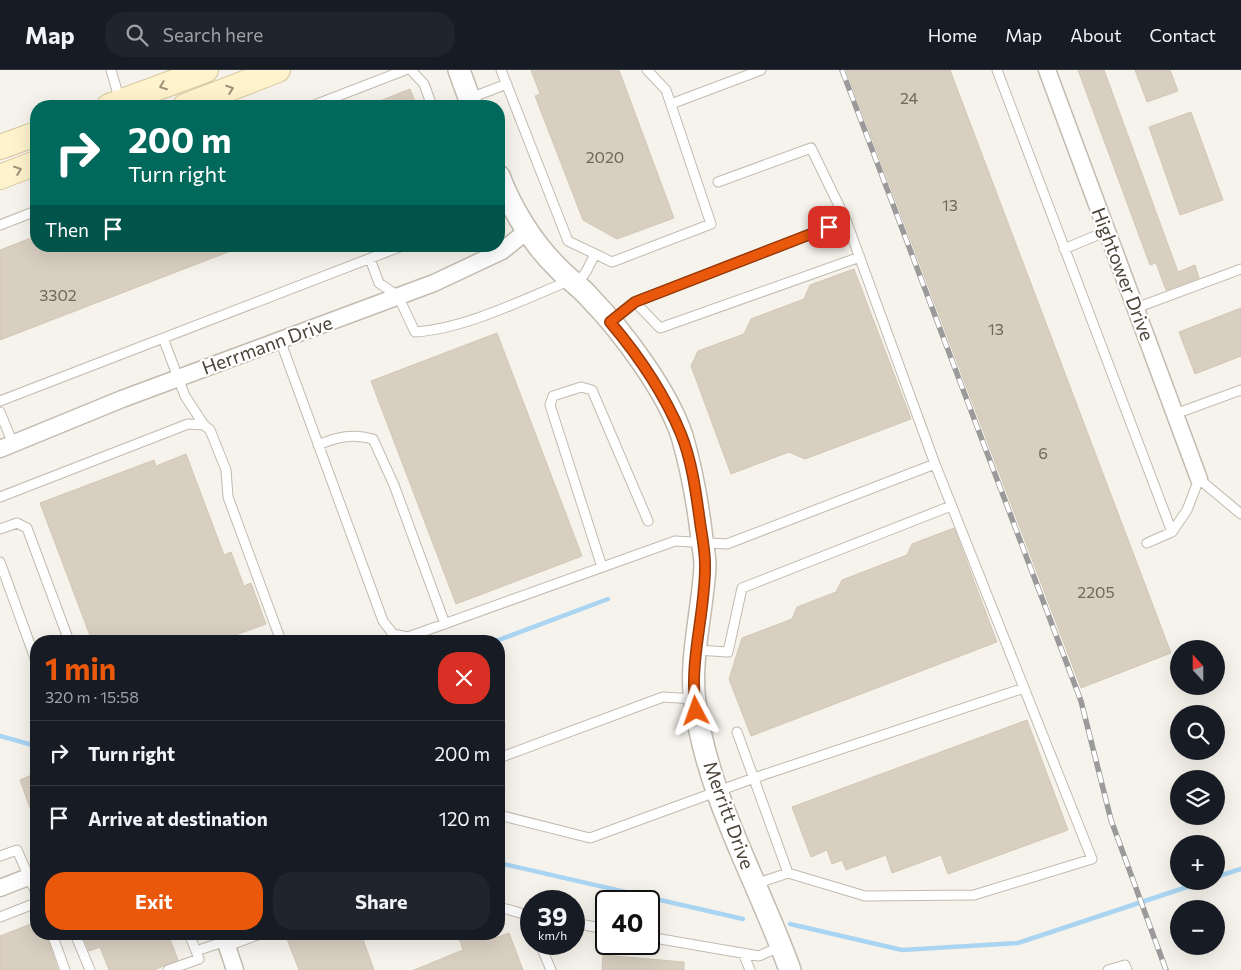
<!DOCTYPE html>
<meta charset="utf-8">
<style>
:root{--surface:#171b24;--page:#20242c;--text:#f1f3f6;--muted:#9ea1a6;--line:#363941;--accent:#ea580c}
body{margin:0;font-family:Commissioner,sans-serif;background:var(--page);color:var(--text);height:100vh;display:flex;flex-direction:column;font-size:19px;white-space:nowrap}
*{box-sizing:border-box;margin:0}
p{font-size:16px;color:var(--muted)}
.icon{flex:none;width:28px;height:28px;fill:none;stroke:currentColor;stroke-width:2;stroke-linecap:round;stroke-linejoin:round}
.map{position:relative;flex:1;overflow:hidden}
.sheet{position:absolute;left:30px;top:565px;width:475px;height:305px;display:flex;flex-direction:column;background:var(--surface);border-radius:20px;box-shadow:0 5px 20px #0002}
.sheet>*{flex:none}
.guide{position:absolute;left:30px;top:30px;width:475px;height:152px;border-radius:20px;box-shadow:0 5px 20px #0002;background:#00695c;color:#fff;overflow:hidden}
.needle{width:32px;rotate:339deg}
.controls{position:absolute;left:1170px;top:570px;display:grid;gap:10px}
.controls a{display:grid;place-items:center;width:55px;height:55px;border-radius:50%;background:var(--surface);box-shadow:0 5px 20px #0002;font-size:25px}
.speed{position:absolute;left:520px;top:820px;display:flex;gap:10px;font-size:25px;font-weight:700;text-align:center}
.speed>*{display:grid;place-content:center;width:65px;height:65px;border-radius:50%;background:var(--surface);box-shadow:0 5px 20px #0002;line-height:1}
.speed small{font-size:12px;font-weight:400}
.speed .limit{border:2px solid #111;border-radius:8px;background:#fff;color:#111}
.pin{position:absolute;display:grid;place-items:center;width:42px;height:42px;color:#fff;margin:-21px;border-radius:10px;box-shadow:0 2px 8px #0006}
.me{position:absolute;width:55px;margin:-28px;rotate:356deg;stroke-linejoin:round;filter:drop-shadow(0 0 4px #0008)}
.turn{display:flex;align-items:center;gap:18px;height:105px;padding:0 15px;font-size:22px}
.turn .icon{width:65px;height:65px;stroke-width:2.5}
.turn b{display:block;font-size:35px;line-height:42px}
.then{display:flex;align-items:center;height:48px;padding:0 15px;background:#0003;gap:10px;font-size:19px}
.round{display:grid;place-items:center;flex:none;width:52px;height:52px;border-radius:20px;background:var(--page)}
.overview{display:flex;align-items:center;justify-content:space-between;height:85px;padding:0 15px}
h1{font-size:30px;font-weight:700;line-height:38px;color:var(--accent)}
.cta{display:flex;gap:10px;margin-top:auto;padding:10px 15px}
.cta a{flex:1;height:58px;border-radius:20px;background:var(--accent);color:#fff;font-size:20px;font-weight:700;line-height:58px;text-align:center}
.cta a+a{background:var(--page);color:var(--text)}
ul{padding:0;list-style:none}
li{display:flex;align-items:center;gap:15px;height:65px;padding:0 15px;border-top:1px solid var(--line)}
li div{flex:1}
li b{display:block;font-size:19px}
li em{font-style:normal}
header{display:flex;align-items:center;gap:30px;box-sizing:border-box;height:70px;padding:0 25px;background:var(--surface);border-bottom:1px solid var(--line)}
header strong{font-size:24px}
nav{display:flex;gap:28px;margin-inline-start:auto;font-size:18px}
.search{width:350px;height:45px;background:var(--page);display:flex;align-items:center;gap:12px;box-sizing:border-box;padding:0 18px;border-radius:20px;color:var(--muted);font-size:19px}
.map>svg:first-child{display:block}
.lines{fill:none;stroke-linecap:round;stroke-linejoin:round}
.stream{stroke:#a9d4f2;stroke-width:4.5}
.building{fill:#d8cfc1;stroke:#d3c7b4}
.service-casing{stroke:#c2bbae;stroke-width:11}
.minor-casing{stroke:#c2bbae;stroke-width:19}
.tertiary-casing{stroke:#c2bbae;stroke-width:24}
.secondary-casing{stroke:#d6c79b;stroke-width:26}
.service{stroke:#fff;stroke-width:9}
.minor{stroke:#fff;stroke-width:16}
.tertiary{stroke:#fff;stroke-width:21}
.secondary{stroke:#fff3cd;stroke-width:24}
.rail-casing{stroke:#9a9a9a;stroke-width:5.5}
.rail{stroke:#fff;stroke-width:4;stroke-dasharray:11;stroke-linecap:butt}
.oneway{stroke:#9c937c}
.route-casing{stroke:#983908;stroke-width:12}
.route{stroke:#ea580c;stroke-width:9}
.labels{text-anchor:middle;stroke-width:4.5;stroke-linejoin:round;paint-order:stroke}
.number-label{font-size:16px;fill:#6e675b}
.street-label{font-size:19px;fill:#4b4439;stroke:#fff}
</style>
<header>
<strong>Map</strong>
<div class="search"><svg class="icon" aria-label="search" viewBox="0 0 24 24"><circle cx="10" cy="10" r="6"/><path d="M15 15l6 6"/></svg>Search here</div>
<nav><a>Home</a><a>Map</a><a>About</a><a>Contact</a></nav>
</header>
<div class="map">
<svg width="1241" height="900" viewBox="0 0 1241 900">
<rect width="100%" height="100%" fill="#f6f3ec"/>
<g class="lines">
<path class="stream" d="M 496,571 L 608,529
M 0,666 L 36,676
M 499,793 L 743,849
M 1216,807 L 1241,799
M 790,854 L 902,880 L 1018,873 L 1205,811"/>
</g>
<path class="building" d="M 531,0 L 619,0 L 674,148 L 617,169 L 583,150 L 535,26 L 540,24 Z
M 846,0 L 950,0 L 1171,583 L 1081,618 Z
M 1078,0 L 1104,0 L 1178,202 L 1195,195 L 1199,208 L 1166,220 L 1156,193 L 1150,195 Z
M 1135,0 L 1170,0 L 1178,21 L 1147,32 Z
M 410,19 L 417,36 L 367,36 Z
M 1191,42 L 1223,130 L 1180,145 L 1149,57 Z
M 36,166 L 36,176 L 241,177 L 0,270 L 0,180 Z
M 854,199 L 911,349 L 805,389 L 789,382 L 731,404 L 691,296 L 698,281 L 744,264 L 751,249 L 804,229 L 810,215 Z
M 1241,238 L 1241,286 L 1195,304 L 1179,262 Z
M 497,263 L 582,486 L 456,534 L 371,311 Z
M 186,384 L 224,485 L 231,482 L 244,516 L 251,513 L 266,554 L 219,571 L 92,571 L 40,433 L 154,390 L 156,396 Z
M 954,458 L 997,572 L 751,666 L 729,609 L 742,568 L 792,549 L 797,537 L 836,522 L 842,510 L 907,485 L 912,474 Z
M 1027,650 L 1068,760 L 948,804 L 941,785 L 892,803 L 886,785 L 846,800 L 842,790 L 832,794 L 827,780 L 811,787 L 792,737 Z
M 36,703 L 36,752 L 35,752 L 20,710 Z
M 36,852 L 36,864 L 46,864 L 58,900 L 0,900 L 0,866 Z
M 509,863 L 523,900 L 414,900 L 463,880 L 459,868 L 471,864 L 487,864 L 489,870 Z
M 82,864 L 168,864 L 178,890 L 154,900 L 109,900 L 100,877 L 89,881 Z
M 285,864 L 361,864 L 374,900 L 299,900 Z
M 603,885 L 684,892 L 684,900 L 602,900 Z"/>
<g class="lines">
<g class="service-casing">
<path id="service" d="M 111,0 L 120,31
M 411,0 L 424,14 L 432,36
M 501,0 L 568,171 L 612,192 L 711,154 L 666,20 L 647,0
M 997,0 L 1172,462 L 1147,473
M 470,28 L 507,14
M 671,34 L 761,0
M 312,36 L 405,0
M 718,112 L 811,78 L 846,150 L 935,394 L 1092,789 L 974,825 L 865,826 L 788,803 L 737,662
M 0,155 L 36,141
M 1064,179 L 1107,161
M 370,189 L 379,213 L 398,226 L 415,262 C 465,259 524,229 571,210
M 577,215 L 587,200 L 595,184
M 635,232 L 660,258 L 860,187
M 1136,238 L 1241,199
M 610,251 L 635,232 L 846,150
M 163,268 L 185,326 L 204,355
M 280,270 L 383,551 L 393,564 L 408,567 L 675,471 L 727,474 L 935,394
M 0,331 L 402,176
M 0,342 L 13,374
M 1175,344 L 1241,320
M 318,375 C 337,367 353,363 373,369 L 394,415 L 445,554
M 0,427 L 188,354 L 204,355 L 210,360 L 226,400 L 228,427 L 281,571
M 0,459 L 17,453 L 27,458 L 69,571
M 1172,462 L 1187,440 L 1199,409 L 1241,444
M 0,492 L 36,591
M 602,497 L 550,335 L 553,326 L 581,317 L 592,320 L 648,451
M 696,580 L 728,582 L 742,518 L 951,436
M 499,688 L 663,627 L 694,629
M 499,745 L 590,768 L 754,708 L 1024,618
M 0,786 L 17,780 L 36,823
M 755,814 L 788,803
M 499,837 L 531,846
M 0,847 L 36,833
M 574,853 L 606,859
M 52,864 L 65,900
M 75,864 L 90,900
M 189,864 L 196,881 L 226,871
M 649,867 L 759,886 L 781,876
M 540,874 L 551,900
M 228,876 L 260,864
M 743,883 L 750,900
M 168,900 L 199,889 L 196,881
M 1108,900 L 1125,895 L 1127,900"/>
</g>
<g class="minor-casing">
<path id="minor" d="M 1047,0 L 1199,409
M 0,379 L 122,329 L 434,213 L 502,181 L 528,160
M 0,818 L 36,804
M 223,864 L 235,900"/>
</g>
<g class="tertiary-casing">
<path id="tertiary" d="M 459,0 L 472,36
M 499,106 C 511,138 533,174 558,198 C 568,209 581,217 590,228 C 623,262 667,321 682,366 C 691,397 697,429 701,461 C 702,472 705,485 705,496 C 703,538 689,591 695,632 C 707,726 758,811 790,900"/>
</g>
<g class="secondary-casing">
<path id="secondary" d="M 109,36 L 206,0
M 185,36 L 278,0
M 0,77 L 36,64
M 0,107 L 36,93"/>
</g>
<use href="#service" class="service"/>
<use href="#minor" class="minor"/>
<use href="#tertiary" class="tertiary"/>
<use href="#secondary" class="secondary"/>
<g class="rail-casing">
<path id="rail" d="M 842,0 L 1081,631 L 1111,750 L 1166,900"/>
</g>
<use href="#rail" class="rail"/>
</g>
<defs><path id="oneway-chevron" d="M-2-3.5L2.5 0L-2 3.5" fill="none" stroke-width="1.6" stroke-linecap="round" stroke-linejoin="round" transform="scale(1.25)"/></defs>
<g class="oneway">
<use href="#oneway-chevron" transform="translate(163 16) rotate(159)"/>
<use href="#oneway-chevron" transform="translate(230 19) rotate(-21)"/>
<use href="#oneway-chevron" transform="translate(18 100) rotate(-21)"/>
</g>
<g class="lines">
<g class="route-casing">
<path id="route" d="M 696,641 C 688,592 706,542 705,494 C 705,480 702,466 700,452 C 696,423 692,391 681,364 C 664,323 638,285 610,252 L 635,232 L 829,157"/>
</g>
<use href="#route" class="route"/>
</g>
<g class="labels">
<g class="number-label">
<text x="909" y="34">24</text>
<text x="605" y="93">2020</text>
<text x="950" y="141">13</text>
<text x="58" y="231">3302</text>
<text x="996" y="265">13</text>
<text x="1043" y="389">6</text>
<text x="1096" y="528">2205</text>
</g>
<g class="street-label">
<text transform="translate(1123 204) rotate(69)" y="7">Hightower Drive</text>
<text transform="translate(267 275) rotate(-20)" y="7">Herrmann Drive</text>
<text transform="translate(729 745) rotate(70)" y="7">Merritt Drive</text>
</g>
</g>
</svg>
<div class="controls">
<a><svg class="needle" viewBox="-14 -14 28 28"><path d="M0-13l5 13h-10z" fill="#e53935"/><path d="M0 13l5-13h-10z" fill="#9ea1a6"/></svg></a>
<a><svg class="icon" aria-label="search" viewBox="0 0 24 24"><circle cx="10" cy="10" r="6"/><path d="M15 15l6 6"/></svg></a>
<a><svg class="icon" aria-label="layers" viewBox="0 0 24 24"><path d="M12 4l9 5-9 5-9-5zM3 14l9 5 9-5"/></svg></a>
<a>+</a>
<a>−</a>
</div>
<div class="speed"><div>39<small>km/h</small></div><div class="limit">40</div></div>
<div class="pin" style="left:829px;top:157px;background:#d93025"><svg class="icon" aria-label="arrive" viewBox="0 0 24 24"><path d="M6 21V4h12l-3 4 3 4H6"/></svg></div>
<svg class="me" style="left:696px;top:641px" viewBox="-20 -20 40 40"><path d="M0-17L14 15 0 8-14 15z" fill="#ea580c" stroke="#fff" stroke-width="4"/></svg>
<div class="guide">
<div class="turn"><svg class="icon" aria-label="right" viewBox="0 0 24 24"><path d="M7 20v-9h11M14 6l5 5-5 5"/></svg><div><b>200 m</b>Turn right</div></div>
<div class="then">Then<svg class="icon" aria-label="arrive" viewBox="0 0 24 24"><path d="M6 21V4h12l-3 4 3 4H6"/></svg></div>
</div>
<section class="sheet">
<div class="overview"><div><h1>1 min</h1><p>320 m · 15:58</p></div><a class="round" style="background:#d93025;color:#fff"><svg class="icon" aria-label="close" viewBox="0 0 24 24"><path d="M6 6l12 12M18 6L6 18"/></svg></a></div>
<ul>
<li><svg class="icon" aria-label="right" viewBox="0 0 24 24"><path d="M7 20v-9h11M14 6l5 5-5 5"/></svg><div><b>Turn right</b></div><em>200 m</em></li>
<li><svg class="icon" aria-label="arrive" viewBox="0 0 24 24"><path d="M6 21V4h12l-3 4 3 4H6"/></svg><div><b>Arrive at destination</b></div><em>120 m</em></li>
</ul>
<div class="cta"><a>Exit</a><a>Share</a></div>
</section>
</div>
